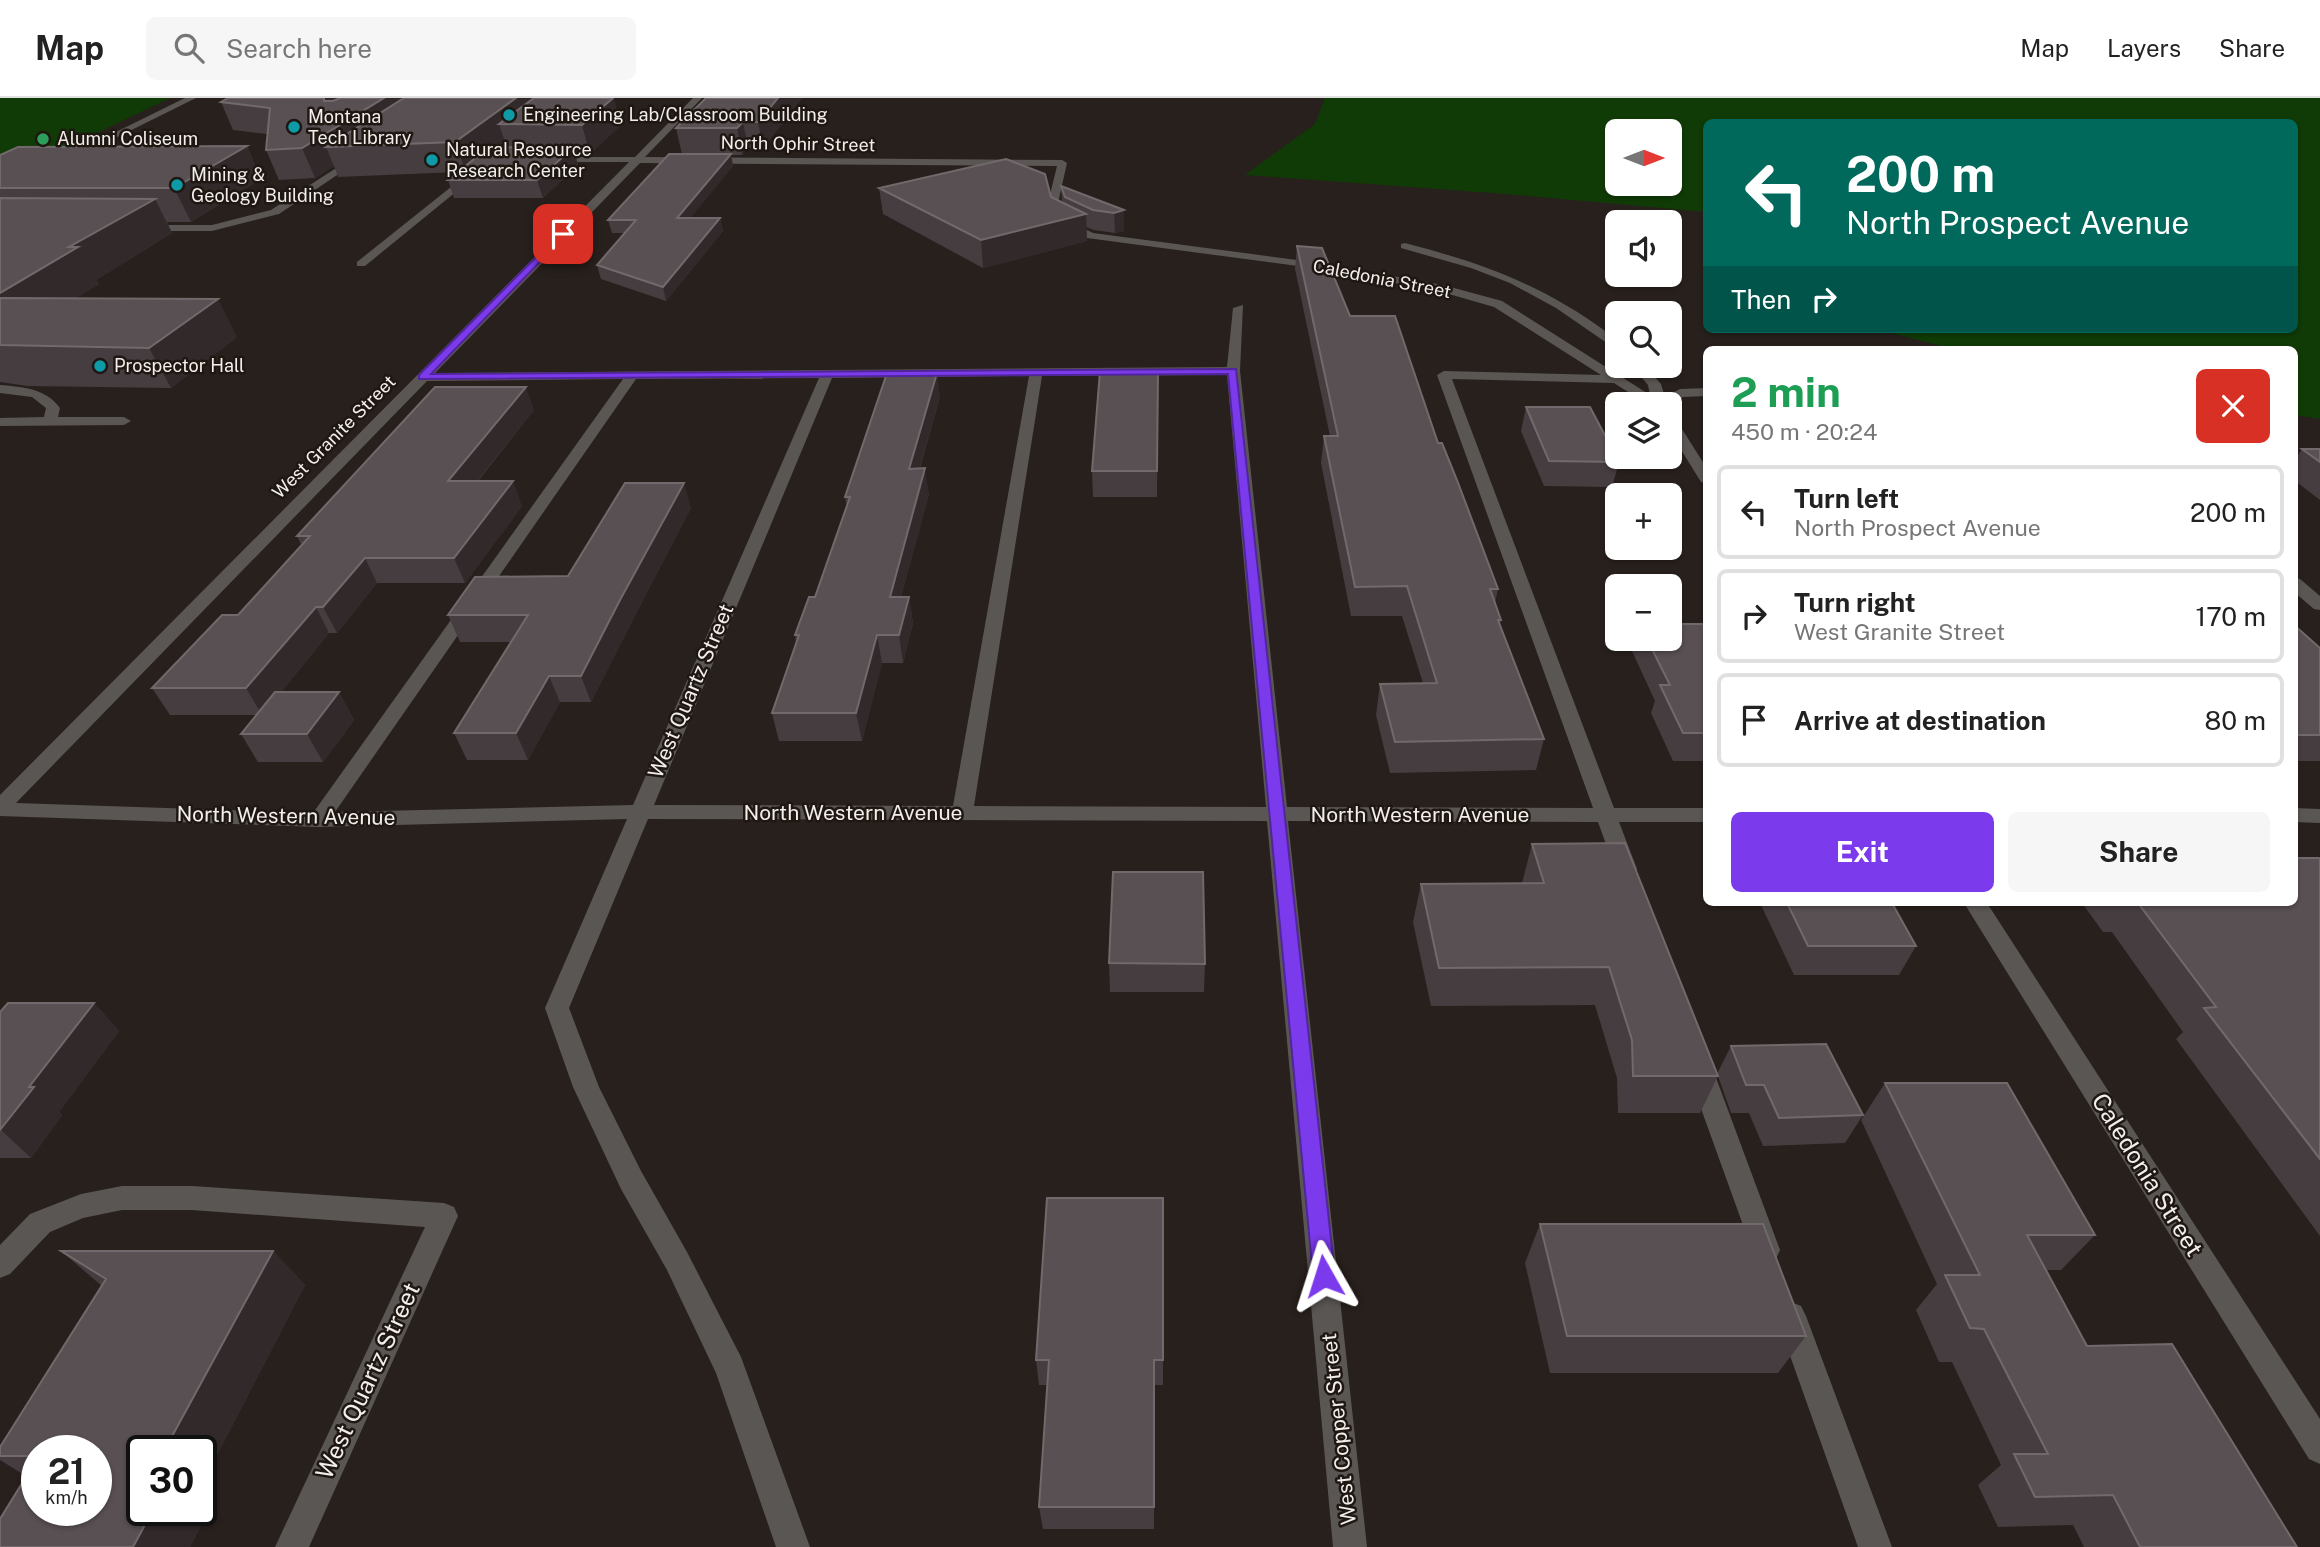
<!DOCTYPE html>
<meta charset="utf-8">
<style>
:root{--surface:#fff;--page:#f6f6f6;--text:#222;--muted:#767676;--line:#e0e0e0;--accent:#7c3aed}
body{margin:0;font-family:"Public Sans",sans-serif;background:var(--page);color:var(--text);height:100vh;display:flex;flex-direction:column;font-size:26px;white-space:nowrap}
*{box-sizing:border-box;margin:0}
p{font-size:23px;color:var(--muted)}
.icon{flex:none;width:38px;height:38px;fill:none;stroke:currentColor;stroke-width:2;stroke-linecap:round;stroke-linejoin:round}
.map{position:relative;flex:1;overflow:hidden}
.sheet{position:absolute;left:1703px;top:248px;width:595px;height:560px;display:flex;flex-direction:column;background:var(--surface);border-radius:10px;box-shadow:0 2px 5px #0004}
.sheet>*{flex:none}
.guide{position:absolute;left:1703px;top:21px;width:595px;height:214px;border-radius:10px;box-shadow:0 2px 5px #0004;background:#00695c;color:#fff;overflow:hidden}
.needle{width:46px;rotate:90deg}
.tools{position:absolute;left:1605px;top:21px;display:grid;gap:14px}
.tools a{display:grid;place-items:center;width:77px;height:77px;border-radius:10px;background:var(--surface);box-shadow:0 2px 5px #0004;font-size:35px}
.speed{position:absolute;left:21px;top:1337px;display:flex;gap:14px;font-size:35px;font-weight:700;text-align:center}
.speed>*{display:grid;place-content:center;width:91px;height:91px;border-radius:50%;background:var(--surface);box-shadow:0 2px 5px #0004;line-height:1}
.speed small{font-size:18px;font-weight:400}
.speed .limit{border:4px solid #111;border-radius:10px;background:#fff;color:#111}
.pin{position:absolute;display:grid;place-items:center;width:60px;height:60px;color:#fff;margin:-30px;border-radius:14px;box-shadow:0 4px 10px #0006}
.me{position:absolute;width:77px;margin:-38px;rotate:354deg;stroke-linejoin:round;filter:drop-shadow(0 0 5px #0008)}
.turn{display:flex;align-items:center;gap:24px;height:147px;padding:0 28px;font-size:32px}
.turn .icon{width:91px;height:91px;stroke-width:2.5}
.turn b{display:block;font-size:49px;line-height:60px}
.then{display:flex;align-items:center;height:66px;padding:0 28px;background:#0003;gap:14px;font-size:26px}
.round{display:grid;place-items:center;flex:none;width:74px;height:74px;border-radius:10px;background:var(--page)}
.overview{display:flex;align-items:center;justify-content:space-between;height:119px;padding:0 28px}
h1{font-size:42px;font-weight:700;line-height:52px;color:#1e9e55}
.cta{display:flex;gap:14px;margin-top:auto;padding:14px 28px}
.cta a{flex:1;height:80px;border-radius:10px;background:var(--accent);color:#fff;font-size:28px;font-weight:700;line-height:80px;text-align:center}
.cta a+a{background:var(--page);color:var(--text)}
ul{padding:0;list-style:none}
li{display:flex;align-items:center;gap:21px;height:94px;margin:0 14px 10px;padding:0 14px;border:4px solid var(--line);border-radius:10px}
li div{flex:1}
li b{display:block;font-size:26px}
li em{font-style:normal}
header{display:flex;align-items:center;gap:42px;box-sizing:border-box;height:98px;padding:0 35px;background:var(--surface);border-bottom:2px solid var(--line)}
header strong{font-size:33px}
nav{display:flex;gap:38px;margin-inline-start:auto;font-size:24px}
.search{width:490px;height:63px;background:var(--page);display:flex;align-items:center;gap:18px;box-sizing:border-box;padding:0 24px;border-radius:10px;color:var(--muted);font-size:26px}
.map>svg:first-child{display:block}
.green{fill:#103b06;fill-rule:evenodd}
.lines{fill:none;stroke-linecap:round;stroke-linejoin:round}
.minor{fill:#5a5654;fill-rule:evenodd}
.wall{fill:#463d41;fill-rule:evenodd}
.shaded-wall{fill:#322a2a}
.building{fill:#595053;stroke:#71696b;stroke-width:2}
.route{fill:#7c3aed;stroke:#51269a;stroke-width:2}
.culture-dot{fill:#0f9aa8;stroke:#1e1712;stroke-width:2.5}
.leisure-dot{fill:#2e9e5b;stroke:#1e1712;stroke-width:2.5}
.labels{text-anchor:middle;stroke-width:5;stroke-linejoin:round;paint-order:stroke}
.far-poi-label{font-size:18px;fill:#f3eeeb;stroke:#1e1712;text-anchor:start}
.far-street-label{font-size:18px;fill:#f3eeeb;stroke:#1e1712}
.street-label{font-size:21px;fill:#f3eeeb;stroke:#1e1712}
.near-street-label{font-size:24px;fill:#f3eeeb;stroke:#1e1712}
</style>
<header>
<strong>Map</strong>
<div class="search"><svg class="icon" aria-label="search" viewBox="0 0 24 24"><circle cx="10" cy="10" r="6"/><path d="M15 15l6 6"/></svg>Search here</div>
<nav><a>Map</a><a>Layers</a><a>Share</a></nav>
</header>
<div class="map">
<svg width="2320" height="1449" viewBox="0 0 2320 1449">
<rect width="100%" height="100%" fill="#28201c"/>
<path class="green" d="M 0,0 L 170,0 L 41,62 L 0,63 Z
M 1325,0 L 2320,0 L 2320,321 L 2294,317 L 2294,252 L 1956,252 L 1877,231 L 2294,231 L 2294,24 L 1706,24 L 1706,114 L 1506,96 L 1245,77 L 1315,26 ZM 1617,33 L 1670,33 L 1670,86 L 1617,86 Z"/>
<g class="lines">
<path class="minor" d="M 185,0 L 196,0 L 71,62 L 63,60 Z
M 693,0 L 702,0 L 645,59 L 1062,62 L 1067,65 L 1058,105 L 1064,121 L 1093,135 L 1320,165 L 1443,187 L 1502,203 L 1650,297 L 1648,287 L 1632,268 L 1645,268 L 1661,286 L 1665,299 L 1680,291 L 1706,290 L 1706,298 L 1683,299 L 1670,308 L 1670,306 L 1647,306 L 1614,285 L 1452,281 L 1614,710 L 1706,710 L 1706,724 L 1619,724 L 1637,771 L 1634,776 L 1626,779 L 1618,776 L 1615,771 L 1598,724 L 1288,723 L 1367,1449 L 1333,1449 L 1267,723 L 648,721 L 569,910 L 599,989 L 641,1073 L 687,1154 L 741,1259 L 810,1449 L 776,1449 L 716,1275 L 667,1172 L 621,1091 L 573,989 L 545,910 L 627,721 L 319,729 L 0,718 L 0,697 L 629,64 L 549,64 L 546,63 L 546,59 L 635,59 ZM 640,65 L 1057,68 L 1048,105 L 1054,123 L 1087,140 L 1320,171 L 1442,194 L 1494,209 L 1601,277 L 1444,273 L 1437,277 L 1593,710 L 1287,709 L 1240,273 L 1243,207 L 1233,210 L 1227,269 L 435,275 ZM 1227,277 L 1266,709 L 974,708 L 1042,278 ZM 1029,278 L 953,708 L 654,707 L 832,280 ZM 819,280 L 633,707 L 335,714 L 636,281 ZM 623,281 L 313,715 L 16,705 L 427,283 Z
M 358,56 L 361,57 L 361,61 L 279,116 L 212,133 L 143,133 L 138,130 L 143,127 L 212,127 L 271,112 Z
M 471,73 L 479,75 L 365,168 L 357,168 L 357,164 Z
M 1405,145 C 1482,165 1543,187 1608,235 L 1617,242 L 1617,252 L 1556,210 L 1510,185 L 1471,170 L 1401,150 L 1401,146 Z
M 0,287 C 23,289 45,290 60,310 L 58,319 L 124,319 L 131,323 L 124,327 L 0,328 L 0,320 L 44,319 L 46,310 L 32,299 L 0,295 Z
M 1670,319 L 1675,320 L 1706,369 L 1706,385 L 1701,384 L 1670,334 Z
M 2294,480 L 2300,481 L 2320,498 L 2320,512 L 2314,511 L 2294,494 Z
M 2294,710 L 2320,711 L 2320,725 L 2294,724 Z
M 1964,805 L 1987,805 L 2320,1321 L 2320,1366 L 2309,1361 Z
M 1699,959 L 1708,962 L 1712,969 L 1780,1152 L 1776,1161 L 1766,1165 L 1756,1161 L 1752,1152 L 1686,969 L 1690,962 Z
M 122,1088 L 192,1088 L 444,1105 L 454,1109 L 458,1118 L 309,1449 L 275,1449 L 425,1129 L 192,1112 L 122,1112 L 83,1120 L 50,1134 L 10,1176 L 0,1180 L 0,1147 L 30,1116 L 81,1096 Z
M 1791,1204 L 1801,1208 L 1806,1218 L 1892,1449 L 1858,1449 L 1776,1218 L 1781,1208 Z"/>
</g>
<path class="wall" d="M 802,0 L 763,50 L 748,50 L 742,57 L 731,57 L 733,68 L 690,120 L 720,120 L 723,133 L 666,203 L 601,181 L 597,167 L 624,135 L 612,135 L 608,122 L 682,56 L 676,30 Z
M 221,4 L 621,27 L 590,56 L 575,56 L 578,67 L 543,100 L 454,100 L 448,82 L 458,74 L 338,79 L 334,68 L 315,80 L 279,82 L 266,52 L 268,36 L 233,32 ZM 505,44 L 506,50 L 497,49 Z
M 247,48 L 261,81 L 191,124 L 167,124 L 172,135 L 96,182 L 99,186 L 76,200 L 237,239 L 171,290 L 28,288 L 0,284 L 0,90 Z
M 1061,88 L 1124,112 L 1124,133 L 1115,135 L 1094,132 L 1086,129 L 1087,143 L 983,170 L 883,116 L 879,90 L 1051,99 L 1062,104 Z
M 1297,148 L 1350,218 L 1438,345 L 1498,491 L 1495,505 L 1501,522 L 1500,527 L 1544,641 L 1536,672 L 1390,675 L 1376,617 L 1380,586 L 1423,585 L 1402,518 L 1351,518 L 1321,365 L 1324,338 L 1330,338 L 1295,171 Z
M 1158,273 L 1157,399 L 1093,399 L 1092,373 Z
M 940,299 L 920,370 L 929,396 L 901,499 L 909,499 L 913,525 L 903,565 L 882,565 L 862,643 L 779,643 L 772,615 L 796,545 L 795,537 L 815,499 L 847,409 L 845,399 Z
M 1526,309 L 1619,364 L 1612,389 L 1544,388 L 1521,333 Z
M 534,312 L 478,383 L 522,408 L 465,485 L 377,485 L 337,535 L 329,535 L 281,594 L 339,594 L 354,622 L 323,664 L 258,664 L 241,636 L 256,617 L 170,617 L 152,590 L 238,517 L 302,448 L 297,438 Z
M 2302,351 L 2320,351 L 2320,402 L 2294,382 L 2294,363 Z
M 691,410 L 629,529 L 591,604 L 560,604 L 528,662 L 467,662 L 454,635 L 512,544 L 460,544 L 448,517 L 568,478 Z
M 1706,526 L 1706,663 L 1673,663 L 1651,615 L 1655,603 L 1632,553 L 1636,541 L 1670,541 Z
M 2294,527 L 2320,550 L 2320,663 L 2294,663 Z
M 1532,746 L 1717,976 L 1731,948 L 1863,1017 L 1845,1045 L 1763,1048 L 1749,1015 L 1731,1015 L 1718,978 L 1700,1015 L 1618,1015 L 1617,980 L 1595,907 L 1431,908 L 1413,824 L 1421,786 L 1522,785 Z
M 2320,761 L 2320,1138 L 2176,941 L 2183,934 L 2112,834 L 2103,834 L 2082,805 L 2294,805 Z
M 1760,805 L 1892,805 L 1916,848 L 1899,877 L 1794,877 Z
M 1109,865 L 1205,866 L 1204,894 L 1110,894 Z
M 94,905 L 119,933 L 59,1014 L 62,1017 L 31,1060 L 0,1060 L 0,914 Z
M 1885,985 L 2095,1137 L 2061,1172 L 2046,1172 L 2087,1248 L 2297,1449 L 2084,1449 L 2073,1427 L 1998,1429 L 1978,1387 L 2001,1367 L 1952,1264 L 1939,1264 L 1916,1212 L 1937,1186 L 1861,1022 Z
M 1163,1100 L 1163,1287 L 1154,1287 L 1154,1431 L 1043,1431 L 1039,1409 L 1047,1287 L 1039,1287 L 1036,1262 Z
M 1540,1126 L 1806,1238 L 1778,1275 L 1550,1275 L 1525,1165 Z
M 61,1153 L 273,1153 L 305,1187 L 201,1388 L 201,1353 L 142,1353 L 142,1412 L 201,1412 L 201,1398 L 212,1406 L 190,1449 L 0,1449 L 0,1421 L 26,1378 L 0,1362 L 0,1349 L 102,1188 ZM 37,1353 L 96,1353 L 96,1412 L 37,1412 Z"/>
<path class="shaded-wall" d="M 324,0 L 426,0 L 326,49 L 334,68 L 315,80 L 302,50 L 324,3 Z
M 516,0 L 583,0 L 499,26 L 505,44 L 466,74 L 455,44 Z
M 613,0 L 614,0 L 621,27 L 590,56 L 582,27 Z
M 778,0 L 802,0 L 763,50 L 758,24 Z
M 743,24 L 748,50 L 742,57 L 737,30 Z
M 247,48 L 261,81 L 191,124 L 174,90 Z
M 573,50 L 578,67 L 543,100 L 537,82 Z
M 731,56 L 733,68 L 680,133 L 677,120 Z
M 155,101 L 172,135 L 96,182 L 99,186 L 16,238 L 0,212 L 0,195 L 69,149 Z
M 1124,112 L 1124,133 L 1115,135 L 1114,115 Z
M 1086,116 L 1087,143 L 983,170 L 981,142 Z
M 720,120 L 723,133 L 666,203 L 663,189 Z
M 218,201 L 237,239 L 171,290 L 149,250 Z
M 937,275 L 940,299 L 912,396 L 909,371 Z
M 526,289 L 534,312 L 458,407 L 448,383 Z
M 925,370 L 929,396 L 894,525 L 890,499 Z
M 513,383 L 522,408 L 465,485 L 454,460 Z
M 684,385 L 691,410 L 629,529 L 591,604 L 581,578 L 620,502 Z
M 365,460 L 377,485 L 337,535 L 323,509 Z
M 909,499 L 913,525 L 903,565 L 899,537 Z
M 316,509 L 329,535 L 262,617 L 246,590 Z
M 877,537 L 882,565 L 862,643 L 856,615 Z
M 549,578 L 560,604 L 528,662 L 516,635 Z
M 339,594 L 354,622 L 323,664 L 307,636 Z
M 94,905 L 119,933 L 59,1014 L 62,1017 L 31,1060 L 1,1032 L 29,989 Z
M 273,1153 L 305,1187 L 201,1388 L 201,1353 L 164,1353 Z
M 201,1398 L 212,1406 L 190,1449 L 133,1449 L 153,1412 L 201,1412 Z"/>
<path class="building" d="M 228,0 L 324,0 L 324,3 L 333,3 L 340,0 L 384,0 L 302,50 L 266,52 L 270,10 L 221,4 Z
M 404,0 L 516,0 L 455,44 L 326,49 Z
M 534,0 L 613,0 L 582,27 L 499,26 Z
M 706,0 L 778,0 L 758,24 L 743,24 L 737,30 L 676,30 Z
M 247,48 L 174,90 L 0,90 L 0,57 L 18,49 Z
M 489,49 L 573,50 L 537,82 L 448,82 Z
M 669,56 L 731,56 L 677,120 L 720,120 L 663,189 L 597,167 L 636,122 L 608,122 Z
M 1006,61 L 1045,76 L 1051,99 L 1086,116 L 981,142 L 879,90 Z
M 1061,88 L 1124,112 L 1114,115 L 1093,112 L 1065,99 Z
M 0,100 L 155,101 L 69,149 L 78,149 L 0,195 Z
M 1297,148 L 1322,150 L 1350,218 L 1395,218 L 1438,345 L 1442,345 L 1457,382 L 1498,491 L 1490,491 L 1501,522 L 1498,522 L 1544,641 L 1395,644 L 1380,586 L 1437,585 L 1407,488 L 1355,489 L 1324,338 L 1338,338 Z
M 0,200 L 218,201 L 149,250 L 0,247 Z
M 1100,273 L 1158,273 L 1157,373 L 1092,373 Z
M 887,275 L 937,275 L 909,371 L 925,370 L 890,499 L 909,499 L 899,537 L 877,537 L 856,615 L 772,615 L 799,537 L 795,537 L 809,499 L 815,499 L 850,399 L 845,399 Z
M 435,289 L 526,289 L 448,383 L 513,383 L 454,460 L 365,460 L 323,509 L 316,509 L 246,590 L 152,590 L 222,517 L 238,517 L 310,438 L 297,438 Z
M 1526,309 L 1590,309 L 1619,364 L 1549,363 Z
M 2302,351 L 2320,351 L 2320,364 Z
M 625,385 L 684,385 L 620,502 L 581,578 L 549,578 L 516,635 L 454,635 L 528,517 L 448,517 L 475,479 L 568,478 Z
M 1670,526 L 1706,526 L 1706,635 L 1683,635 L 1660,587 L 1670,587 L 1647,541 L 1670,541 Z
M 2294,527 L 2320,550 L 2320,637 L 2294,637 Z
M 275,594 L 339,594 L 307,636 L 241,636 Z
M 1625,745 L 1718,978 L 1633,978 L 1632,942 L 1609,869 L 1439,870 L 1421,786 L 1544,785 L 1532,746 Z
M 2294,760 L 2319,760 L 2320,761 L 2320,1061 L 2204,910 L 2216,909 L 2138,805 L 2294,805 Z
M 1113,774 L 1203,774 L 1205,866 L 1109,865 Z
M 1787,805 L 1892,805 L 1916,848 L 1808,848 Z
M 8,905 L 94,905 L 29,989 L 34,989 L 0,1032 L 0,914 Z
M 1826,946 L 1863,1017 L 1779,1020 L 1764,987 L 1746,987 L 1731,948 Z
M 1885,985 L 2007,985 L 2095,1137 L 2027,1137 L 2087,1248 L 2172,1246 L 2297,1449 L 2140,1449 L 2113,1397 L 2035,1399 L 2014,1356 L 2048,1356 L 1984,1231 L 1970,1230 L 1945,1177 L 1980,1177 Z
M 1047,1100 L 1163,1100 L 1163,1262 L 1154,1262 L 1154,1409 L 1039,1409 L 1049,1262 L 1036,1262 Z
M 1540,1126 L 1763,1126 L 1806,1238 L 1567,1238 Z
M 61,1153 L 273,1153 L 164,1353 L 142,1353 L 142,1412 L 153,1412 L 133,1449 L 0,1449 L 0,1421 L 37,1361 L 37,1412 L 96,1412 L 96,1353 L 37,1353 L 37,1358 L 0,1358 L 0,1349 L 106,1181 Z"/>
<path class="route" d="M 560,135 L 567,136 L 431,276 L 1236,271 L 1335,1178 L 1332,1185 L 1324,1188 L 1316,1185 L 1313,1178 L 1228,276 L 419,281 L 419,277 Z"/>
<g class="culture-dot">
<circle cx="509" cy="17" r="7"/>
<circle cx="294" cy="29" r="7"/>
<circle cx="432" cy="62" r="7"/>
<circle cx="177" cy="87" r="7"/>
<circle cx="100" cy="268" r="7"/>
</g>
<circle class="leisure-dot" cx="43" cy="41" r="7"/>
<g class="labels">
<g class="far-poi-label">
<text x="523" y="23">Engineering Lab/Classroom Building</text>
<text x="308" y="25">Montana<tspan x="308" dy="21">Tech Library</tspan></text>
<text x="57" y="47">Alumni Coliseum</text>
<text x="446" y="58">Natural Resource<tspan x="446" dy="21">Research Center</tspan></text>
<text x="191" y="83">Mining &amp;<tspan x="191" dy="21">Geology Building</tspan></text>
<text x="114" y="274">Prospector Hall</text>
</g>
<g class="far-street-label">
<text transform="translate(798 46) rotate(1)" y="6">North Ophir Street</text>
<text transform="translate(1382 181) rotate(11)" y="6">Caledonia Street</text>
<text transform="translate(334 339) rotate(-45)" y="6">West Granite Street</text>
</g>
<g class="street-label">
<text transform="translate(691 593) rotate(-67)" y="7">West Quartz Street</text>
<text x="853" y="722">North Western Avenue</text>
<text x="1420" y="724">North Western Avenue</text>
<text transform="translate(286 718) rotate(1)" y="7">North Western Avenue</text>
<text transform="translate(1339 1331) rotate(-96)" y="7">West Copper Street</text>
</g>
<g class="near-street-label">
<text transform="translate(2147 1077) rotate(58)" y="8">Caledonia Street</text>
<text transform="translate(368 1283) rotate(-65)" y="8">West Quartz Street</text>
</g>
</g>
</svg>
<div class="tools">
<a><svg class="needle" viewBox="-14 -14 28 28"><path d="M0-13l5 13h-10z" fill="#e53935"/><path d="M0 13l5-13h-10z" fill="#767676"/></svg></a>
<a><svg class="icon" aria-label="sound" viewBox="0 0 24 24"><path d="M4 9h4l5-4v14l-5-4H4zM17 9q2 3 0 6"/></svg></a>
<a><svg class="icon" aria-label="search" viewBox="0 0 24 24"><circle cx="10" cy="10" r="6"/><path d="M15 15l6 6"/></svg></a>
<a><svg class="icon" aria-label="layers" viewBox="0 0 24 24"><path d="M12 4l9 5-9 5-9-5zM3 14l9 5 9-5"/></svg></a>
<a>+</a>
<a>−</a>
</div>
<div class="speed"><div>21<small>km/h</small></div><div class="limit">30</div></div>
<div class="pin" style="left:563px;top:136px;background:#d93025"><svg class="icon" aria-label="arrive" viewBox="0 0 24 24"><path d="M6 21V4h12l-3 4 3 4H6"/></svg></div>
<svg class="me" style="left:1324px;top:1178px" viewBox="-20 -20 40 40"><path d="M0-17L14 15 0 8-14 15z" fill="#7c3aed" stroke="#fff" stroke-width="4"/></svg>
<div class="guide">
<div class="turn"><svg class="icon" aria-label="left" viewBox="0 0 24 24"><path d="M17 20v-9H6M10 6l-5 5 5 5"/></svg><div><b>200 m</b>North Prospect Avenue</div></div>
<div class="then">Then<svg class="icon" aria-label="right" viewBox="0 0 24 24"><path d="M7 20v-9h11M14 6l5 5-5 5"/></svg></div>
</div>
<section class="sheet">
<div class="overview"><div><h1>2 min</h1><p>450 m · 20:24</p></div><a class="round" style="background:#d93025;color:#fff"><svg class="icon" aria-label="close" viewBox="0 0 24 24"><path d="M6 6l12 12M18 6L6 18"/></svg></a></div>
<ul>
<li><svg class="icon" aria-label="left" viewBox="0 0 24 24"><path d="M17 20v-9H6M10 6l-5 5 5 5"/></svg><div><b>Turn left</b><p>North Prospect Avenue</p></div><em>200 m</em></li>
<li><svg class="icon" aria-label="right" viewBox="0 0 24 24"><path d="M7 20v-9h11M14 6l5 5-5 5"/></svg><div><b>Turn right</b><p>West Granite Street</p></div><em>170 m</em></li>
<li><svg class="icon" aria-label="arrive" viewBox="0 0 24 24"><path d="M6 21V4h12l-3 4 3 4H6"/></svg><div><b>Arrive at destination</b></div><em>80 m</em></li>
</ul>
<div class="cta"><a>Exit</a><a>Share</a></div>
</section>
</div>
